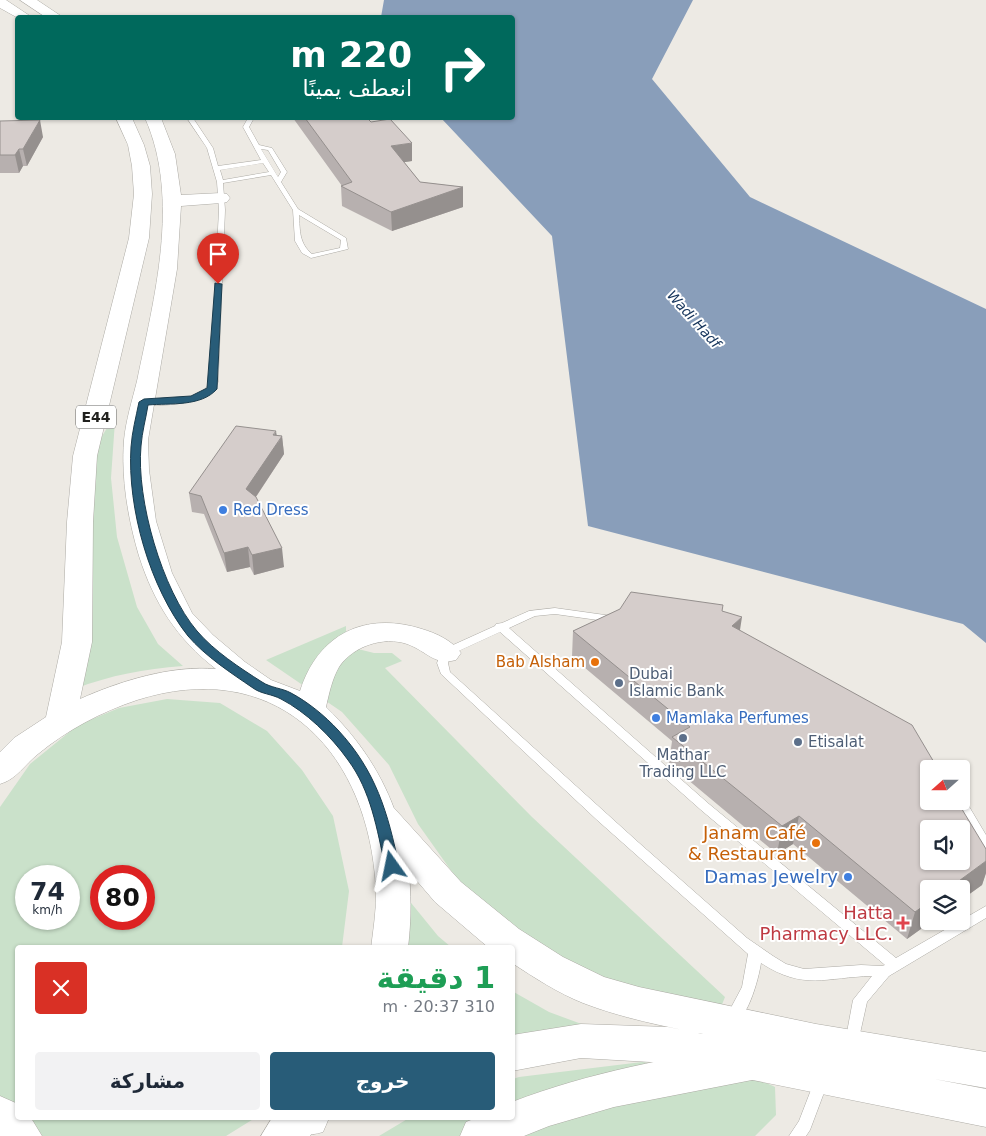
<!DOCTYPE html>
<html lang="ar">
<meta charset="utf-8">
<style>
:root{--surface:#fff;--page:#f2f2f3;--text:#1f2937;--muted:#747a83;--accent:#285c78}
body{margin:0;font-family:"DejaVu Sans","Noto Sans Arabic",sans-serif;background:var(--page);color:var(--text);direction:rtl;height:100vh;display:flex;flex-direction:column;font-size:19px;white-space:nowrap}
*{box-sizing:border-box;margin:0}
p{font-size:16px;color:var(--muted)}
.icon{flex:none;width:28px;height:28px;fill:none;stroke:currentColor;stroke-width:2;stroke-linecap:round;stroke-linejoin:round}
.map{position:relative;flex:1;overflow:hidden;direction:ltr}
.panel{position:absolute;left:15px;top:945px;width:500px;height:175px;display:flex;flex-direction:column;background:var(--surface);border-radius:5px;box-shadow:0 1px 4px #0004;direction:rtl}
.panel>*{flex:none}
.banner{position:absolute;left:15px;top:15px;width:500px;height:105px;border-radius:5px;box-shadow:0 1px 4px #0004;direction:rtl;background:#00695c;color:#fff;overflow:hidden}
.needle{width:32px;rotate:249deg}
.tools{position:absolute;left:920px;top:760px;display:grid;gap:10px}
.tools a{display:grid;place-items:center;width:50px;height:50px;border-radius:5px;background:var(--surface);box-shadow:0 1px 4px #0004;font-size:25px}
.speed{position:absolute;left:15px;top:865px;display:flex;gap:10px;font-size:25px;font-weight:700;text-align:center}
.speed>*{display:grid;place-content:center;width:65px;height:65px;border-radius:50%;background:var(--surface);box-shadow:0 1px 4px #0004;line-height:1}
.speed small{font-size:12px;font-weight:400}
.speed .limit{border:8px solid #d22;background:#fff;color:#111}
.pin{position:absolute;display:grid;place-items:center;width:42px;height:42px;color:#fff;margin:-51px -21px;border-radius:50% 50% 50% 0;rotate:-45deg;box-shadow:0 0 5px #0007}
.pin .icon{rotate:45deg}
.me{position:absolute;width:55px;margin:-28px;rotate:348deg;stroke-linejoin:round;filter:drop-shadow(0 0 4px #0008)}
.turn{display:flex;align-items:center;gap:18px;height:105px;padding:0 20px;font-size:22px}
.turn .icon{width:65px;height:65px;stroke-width:2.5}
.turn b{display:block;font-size:35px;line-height:42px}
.round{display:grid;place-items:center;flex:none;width:52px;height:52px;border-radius:5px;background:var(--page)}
.head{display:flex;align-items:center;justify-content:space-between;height:85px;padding:0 20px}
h1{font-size:30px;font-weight:600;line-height:38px;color:#1e9e55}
.cta{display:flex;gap:10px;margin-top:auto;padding:10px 20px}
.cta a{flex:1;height:58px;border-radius:5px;background:var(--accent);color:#fff;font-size:20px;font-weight:600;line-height:58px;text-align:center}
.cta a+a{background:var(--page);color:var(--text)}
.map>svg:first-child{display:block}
.green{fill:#cae1ca;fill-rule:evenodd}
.water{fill:#899eba}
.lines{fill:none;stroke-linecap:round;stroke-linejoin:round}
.lane-casing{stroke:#adaba5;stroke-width:1}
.secondary-casing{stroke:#adaba5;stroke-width:1}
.highway-casing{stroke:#adaba5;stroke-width:1}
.lane{fill:#fff;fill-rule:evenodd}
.secondary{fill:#fff;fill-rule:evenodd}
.highway{fill:#fff;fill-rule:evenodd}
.wall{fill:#b7b0af}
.shaded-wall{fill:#95908e}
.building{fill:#d5cdcb;stroke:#95908e;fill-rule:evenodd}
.route{fill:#285c78;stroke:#1a3c4e}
.shop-dot{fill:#3f7fe0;stroke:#fff;stroke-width:2}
.food-dot{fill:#e8710a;stroke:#fff;stroke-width:2}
.service-dot{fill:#5c6f8a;stroke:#fff;stroke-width:2}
.health-dot{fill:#e0444e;stroke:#fff;stroke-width:2}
.labels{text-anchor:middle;stroke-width:4;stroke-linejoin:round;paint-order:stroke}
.far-water-label{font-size:14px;font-style:italic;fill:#14335a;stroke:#fff}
.shield{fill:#fff;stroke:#646462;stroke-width:1}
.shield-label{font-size:14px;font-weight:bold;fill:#21211e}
.shop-label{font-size:15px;fill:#366cbe;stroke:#fff;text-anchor:start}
.food-label{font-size:15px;fill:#c56008;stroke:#fff;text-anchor:end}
.service-label{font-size:15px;fill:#4e5e75;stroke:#fff;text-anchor:start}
.near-food-label{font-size:18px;fill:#c56008;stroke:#fff;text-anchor:end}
.near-shop-label{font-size:18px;fill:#366cbe;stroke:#fff;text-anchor:end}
.near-health-label{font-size:18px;fill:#be3a42;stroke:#fff;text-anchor:end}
</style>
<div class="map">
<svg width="986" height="1136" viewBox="0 0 986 1136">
<rect width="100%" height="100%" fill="#edeae4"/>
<path class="green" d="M 115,421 L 111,478 L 117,537 L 137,607 L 158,644 L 183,666 C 143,669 112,675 74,689 L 93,487 L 99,441 L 107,428 Z
M 346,626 L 346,638 L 354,648 L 374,653 L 392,653 L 402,661 L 385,668 L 532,817 L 725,997 L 719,1012 L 615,982 L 527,941 L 462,886 L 418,824 L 389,765 L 342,712 L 266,660 Z
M 167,699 L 220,703 L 267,731 L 302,770 L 333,816 L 349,891 L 342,947 L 18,948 L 18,1118 L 255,1118 L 226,1136 L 37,1136 L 7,1110 L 0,1098 L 0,807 L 30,764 L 78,725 L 119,708 ZM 26,876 L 69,876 L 69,919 L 26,919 ZM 101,876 L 144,876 L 144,919 L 101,919 Z
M 403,893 L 438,936 L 451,947 L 400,948 Z
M 512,991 L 549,1012 L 595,1029 L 513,1038 Z
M 642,1062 L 748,1074 L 775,1087 L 776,1115 L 755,1136 L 379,1136 L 409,1118 L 512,1118 L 513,1079 L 519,1077 Z"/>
<path class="water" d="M 384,0 L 693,0 L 652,79 L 750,197 L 986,309 L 986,643 L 963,624 L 588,526 L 552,236 L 441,118 L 512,118 L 512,18 L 381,17 Z"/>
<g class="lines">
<g class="lane-casing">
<path id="lane" d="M 187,118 L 193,118 L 213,148 L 218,166 L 261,160 L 243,127 L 248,118 L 254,118 L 249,127 L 259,145 L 272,148 L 287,172 L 281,182 L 298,209 L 346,238 L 348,249 L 311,258 L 302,253 L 295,241 L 293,210 L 271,175 L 223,183 L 225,210 L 218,382 C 215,388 212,394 206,397 C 194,403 149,409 140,402 L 141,400 C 163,396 197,407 210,382 L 219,210 L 217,182 L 207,148 ZM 261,149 L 268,150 L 281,172 L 278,177 ZM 263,163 L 269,172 L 223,180 L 220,170 ZM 299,215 L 341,240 L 340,248 L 312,254 C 299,243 300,231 299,215 Z
M 555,608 L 612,616 L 617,619 L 612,622 L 555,614 L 535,616 L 509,628 L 709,804 L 896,958 L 986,906 L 986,918 L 889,976 L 867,1002 L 857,1047 L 852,1049 L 847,1047 L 845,1043 L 853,1000 L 872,976 C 826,977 804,991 761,963 C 759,977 746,1030 727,1023 L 725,1019 L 742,987 L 748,954 L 597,820 L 441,674 L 437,663 L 442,650 L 495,626 L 496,624 L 502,623 L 529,611 ZM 500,632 L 701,810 L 885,965 L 882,966 L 861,965 L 804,969 L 786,964 L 773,956 L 747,938 L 638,842 L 450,672 L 448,663 L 450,655 Z
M 961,797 L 964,798 L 986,835 L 986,851 L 982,849 L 954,801 L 961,801 Z
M 821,1075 L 826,1077 L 828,1082 L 810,1130 L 806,1136 L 789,1136 L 799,1121 L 816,1077 Z"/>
</g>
<g class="secondary-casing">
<path id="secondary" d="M 382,804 L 394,808 L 461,882 L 519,929 L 563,957 L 604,977 L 639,987 L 816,1024 L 986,1052 L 986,1088 L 934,1079 L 986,1089 L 986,1127 L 668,1063 L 581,1058 L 512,1071 L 512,1035 L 581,1024 L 668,1027 L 703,1034 C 663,1026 622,1018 583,1003 C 558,993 535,978 512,963 L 512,948 L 489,948 L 435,902 L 370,826 L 365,817 L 370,808 Z
M 278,1118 L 329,1118 L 323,1132 C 309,1136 297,1136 283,1133 Z"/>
</g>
<g class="highway-casing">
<path id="highway" d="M 0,0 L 6,0 L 33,18 L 18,18 L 0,8 Z
M 20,0 L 37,0 L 64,18 L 47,18 Z
M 116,118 L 132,118 L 144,145 L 150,166 L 152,194 L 149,238 L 97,456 L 93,522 L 92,642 L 80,699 C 120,681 172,665 216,669 C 177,639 154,603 139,556 C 128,519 121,478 124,440 C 126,420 132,401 137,381 C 154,298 181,199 145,118 L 161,118 L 175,154 L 181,195 L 221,193 L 227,194 L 230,198 L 227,202 L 221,203 L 181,206 L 177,269 L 148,440 L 149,470 L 156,521 L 172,573 L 192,613 L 213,635 L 245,662 L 271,680 L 300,691 C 318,634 365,611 422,629 C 436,633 453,641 461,653 L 456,660 C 434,666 427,651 407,644 C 384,636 353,646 339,667 C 332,679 329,694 326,707 C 395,774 419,853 408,948 L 371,948 C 374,924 378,900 375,876 C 363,745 272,657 137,700 C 101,712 67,730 38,754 C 24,765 17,779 0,784 L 0,752 L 14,738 L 46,717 L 62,642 L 67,522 L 73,456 L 129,238 L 134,194 L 132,166 L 128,145 Z
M 752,1044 L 766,1049 L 772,1062 L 766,1075 L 752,1080 L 614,1107 L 549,1126 L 524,1136 L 460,1136 L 466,1122 L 476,1118 L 512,1118 L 512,1102 C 590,1072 670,1058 752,1044 Z
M 0,1096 L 18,1104 L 18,1118 L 31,1118 L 42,1136 L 0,1136 Z
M 272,1118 L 321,1118 L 310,1136 L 261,1136 Z"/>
</g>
<use href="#lane" class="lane"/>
<use href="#secondary" class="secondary"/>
<use href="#highway" class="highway"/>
</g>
<path class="wall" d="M 293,118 L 367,118 L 371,122 L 412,161 L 404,162 L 420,182 L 463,187 L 463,207 L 392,231 L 342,206 L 341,186 L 342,186 Z
M 0,121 L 43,137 L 27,166 L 23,166 L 19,173 L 0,173 Z
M 277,435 L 282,436 L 284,454 L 256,497 L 284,567 L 254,575 L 250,567 L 227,572 L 204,514 L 192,512 L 189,493 Z
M 620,609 L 722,611 L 740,630 L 986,873 L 982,885 L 907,939 L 793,844 L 777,854 L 669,764 L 672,741 L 572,657 L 573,631 Z"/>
<path class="shaded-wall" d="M 40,120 L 43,137 L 27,166 L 23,149 Z
M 412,143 L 412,161 L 392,164 L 391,146 Z
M 19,149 L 23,166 L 19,173 L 15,155 Z
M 463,187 L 463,207 L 392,231 L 391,212 Z
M 276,431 L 278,443 L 282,436 L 284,454 L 249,507 L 246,489 Z
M 248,547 L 250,567 L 227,572 L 224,553 Z
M 282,548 L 284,567 L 254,575 L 252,555 Z
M 742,617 L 738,643 L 732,626 Z
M 799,816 L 793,844 L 777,854 L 782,826 Z
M 986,861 L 986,873 L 982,885 L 961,900 L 961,889 L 948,889 Z
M 929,902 L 929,921 L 932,921 L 907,939 L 915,912 Z"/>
<path class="building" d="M 305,118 L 367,118 L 371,122 L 390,119 L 412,143 L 391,146 L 420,182 L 463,187 L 391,212 L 341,186 L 352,182 Z
M 40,120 L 23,149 L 19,149 L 15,155 L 0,155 L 0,121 Z
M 236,426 L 276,431 L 273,435 L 282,436 L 246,489 L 256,497 L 282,548 L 252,555 L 248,547 L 224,553 L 201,496 L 189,493 Z
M 631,592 L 723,605 L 722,611 L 742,617 L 732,626 L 912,725 L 938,769 L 929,769 L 929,801 L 957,801 L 986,849 L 986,861 L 948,889 L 929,889 L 929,902 L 915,912 L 799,816 L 782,826 L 672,737 L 690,727 L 573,631 L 620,609 ZM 929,829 L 961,829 L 961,861 L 929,861 Z"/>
<path class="route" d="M 215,283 L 222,284 L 217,389 C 201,407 170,403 148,405 C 146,418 142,432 141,446 C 136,499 162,590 197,631 C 214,651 240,668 262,682 C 271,688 282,688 291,693 C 308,702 325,716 338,730 C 376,771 388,813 399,866 L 397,870 L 387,870 L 385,866 C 377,829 371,791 348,760 C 331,736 306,712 281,699 C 272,694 261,694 253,688 C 231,673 205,656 188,636 C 150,588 127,508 131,447 C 132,432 136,417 139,402 L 144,399 L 191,396 L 207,388 Z"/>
<g class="shop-dot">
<circle cx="223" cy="510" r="5"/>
<circle cx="656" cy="718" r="5"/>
<circle cx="848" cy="877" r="5"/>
</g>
<g class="food-dot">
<circle cx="595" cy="662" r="5"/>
<circle cx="816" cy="843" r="5"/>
</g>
<g class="service-dot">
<circle cx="619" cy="683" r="5"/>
<circle cx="683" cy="738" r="5"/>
<circle cx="798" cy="742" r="5"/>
</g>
<path class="health-dot" d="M900.5 915.5h5v5h5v5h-5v5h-5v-5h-5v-5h5z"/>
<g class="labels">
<g class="far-water-label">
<text transform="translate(694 319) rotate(48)" y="5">Wadi Hadf</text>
</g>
<rect class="shield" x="76" y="405.5" width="40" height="23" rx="4"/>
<g class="shield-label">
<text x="96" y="422">E44</text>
</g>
<g class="shop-label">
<text x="233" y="515">Red Dress</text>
<text x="666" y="723">Mamlaka Perfumes</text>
</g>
<g class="food-label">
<text x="585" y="667">Bab Alsham</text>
</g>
<g class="service-label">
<text x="629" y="679">Dubai<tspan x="629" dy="17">Islamic Bank</tspan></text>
<text x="808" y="747">Etisalat</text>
<text x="683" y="760" text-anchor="middle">Mathar<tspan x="683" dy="17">Trading LLC</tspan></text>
</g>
<g class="near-food-label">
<text x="806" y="839">Janam Café<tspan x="806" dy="21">&amp; Restaurant</tspan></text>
</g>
<g class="near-shop-label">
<text x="838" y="883">Damas Jewelry</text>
</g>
<g class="near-health-label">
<text x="893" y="919">Hatta<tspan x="893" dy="21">Pharmacy LLC.</tspan></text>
</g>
</g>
</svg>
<div class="tools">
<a><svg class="needle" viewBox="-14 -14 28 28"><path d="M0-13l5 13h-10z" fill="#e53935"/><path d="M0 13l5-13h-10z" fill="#747a83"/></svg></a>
<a><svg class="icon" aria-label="sound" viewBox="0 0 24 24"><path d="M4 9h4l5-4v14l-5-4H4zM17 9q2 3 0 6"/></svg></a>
<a><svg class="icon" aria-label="layers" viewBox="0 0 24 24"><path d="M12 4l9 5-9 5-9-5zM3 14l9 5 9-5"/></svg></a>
</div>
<div class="speed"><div>74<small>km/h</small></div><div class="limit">80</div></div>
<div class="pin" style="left:218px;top:284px;background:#d93025"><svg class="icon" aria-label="arrive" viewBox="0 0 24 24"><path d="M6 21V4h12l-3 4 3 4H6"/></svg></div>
<svg class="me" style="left:392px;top:866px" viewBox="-20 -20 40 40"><path d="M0-17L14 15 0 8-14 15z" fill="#285c78" stroke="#fff" stroke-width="4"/></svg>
<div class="banner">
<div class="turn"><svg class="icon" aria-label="right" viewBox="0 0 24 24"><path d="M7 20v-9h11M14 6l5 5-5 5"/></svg><div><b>220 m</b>انعطف يمينًا</div></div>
</div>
<section class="panel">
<div class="head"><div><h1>1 دقيقة</h1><p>310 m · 20:37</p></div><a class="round" style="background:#d93025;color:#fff"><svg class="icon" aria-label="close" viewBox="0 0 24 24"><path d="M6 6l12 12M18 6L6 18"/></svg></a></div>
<div class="cta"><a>خروج</a><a>مشاركة</a></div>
</section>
</div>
